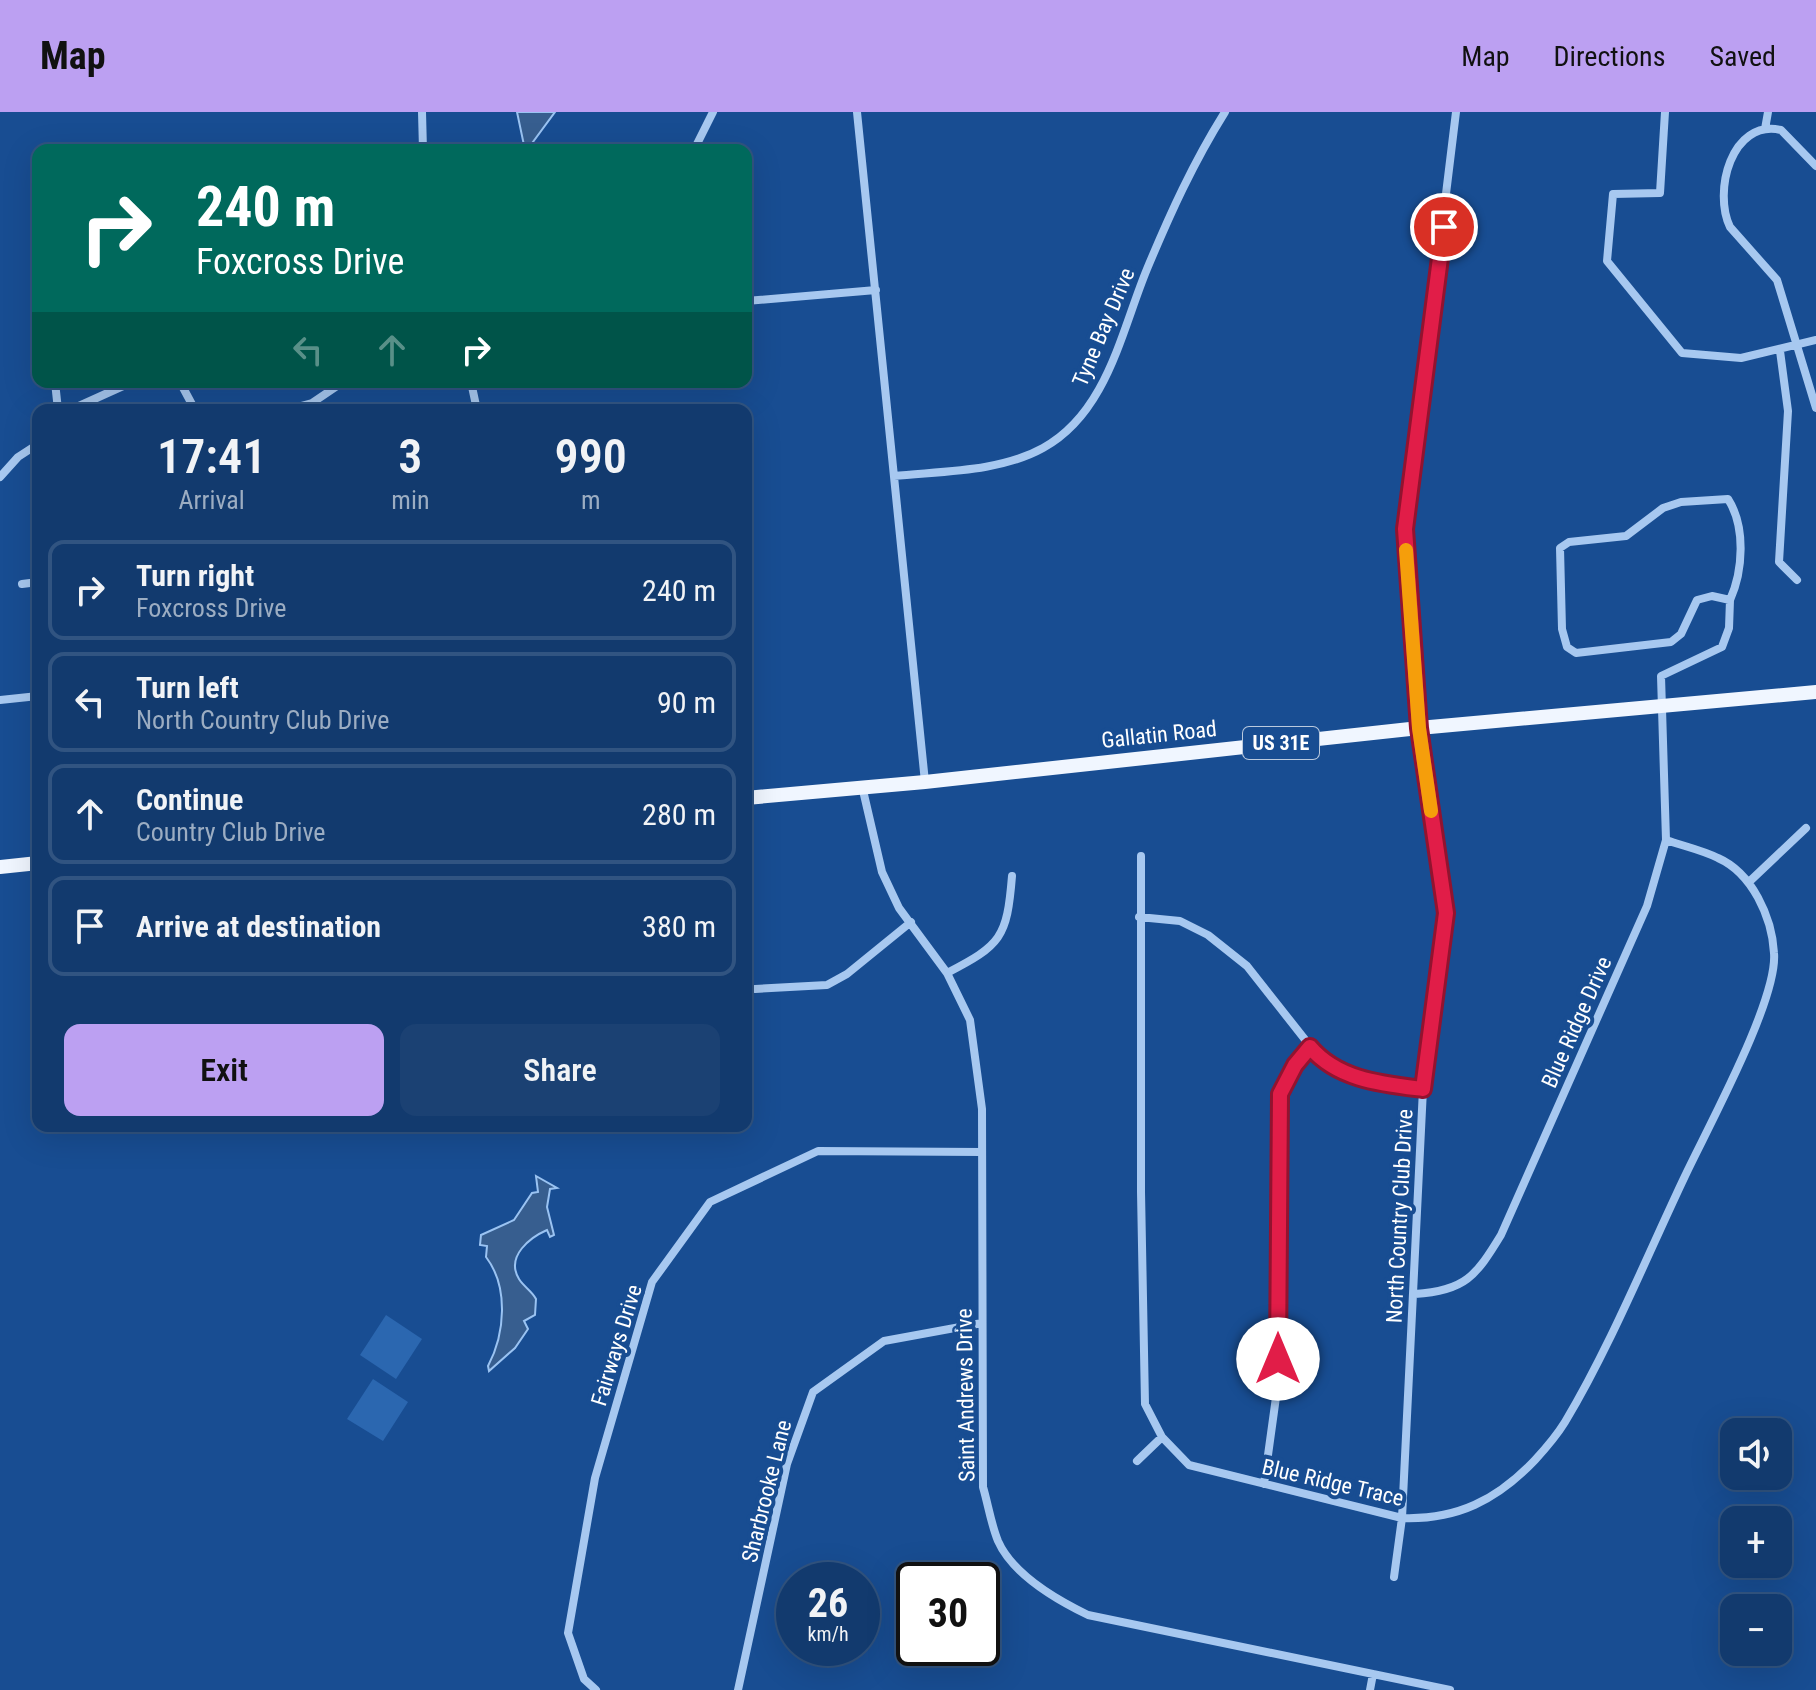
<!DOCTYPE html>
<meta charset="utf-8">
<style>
:root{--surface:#123a6e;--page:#1b4173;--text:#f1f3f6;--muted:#9cadc2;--line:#315481;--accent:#bca0f2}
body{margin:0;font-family:"Roboto Condensed",sans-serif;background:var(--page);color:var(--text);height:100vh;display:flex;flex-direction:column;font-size:30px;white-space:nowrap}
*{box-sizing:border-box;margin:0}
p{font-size:26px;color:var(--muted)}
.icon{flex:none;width:44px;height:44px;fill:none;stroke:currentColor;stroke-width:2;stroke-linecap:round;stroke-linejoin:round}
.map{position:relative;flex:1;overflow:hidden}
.drawer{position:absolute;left:32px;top:292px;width:720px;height:728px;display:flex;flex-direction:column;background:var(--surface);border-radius:16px;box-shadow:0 8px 32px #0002,0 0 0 2px var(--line)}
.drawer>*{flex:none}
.guide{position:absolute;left:32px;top:32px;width:720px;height:244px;border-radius:16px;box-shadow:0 8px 32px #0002,0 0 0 2px var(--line);background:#00695c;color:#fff;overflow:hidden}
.tools{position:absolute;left:1720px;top:1306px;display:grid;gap:16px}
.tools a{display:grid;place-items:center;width:72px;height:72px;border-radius:16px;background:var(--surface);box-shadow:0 8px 32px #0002,0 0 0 2px var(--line);font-size:40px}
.speed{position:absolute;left:776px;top:1450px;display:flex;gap:16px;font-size:40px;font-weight:700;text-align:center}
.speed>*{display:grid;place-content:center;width:104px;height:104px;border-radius:50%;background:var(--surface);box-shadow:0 8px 32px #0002,0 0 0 2px var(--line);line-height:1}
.speed small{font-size:20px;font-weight:400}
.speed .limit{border:4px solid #111;border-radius:12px;background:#fff;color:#111}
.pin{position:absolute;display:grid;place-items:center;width:68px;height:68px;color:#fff;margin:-34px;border:4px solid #fff;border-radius:50%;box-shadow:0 2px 8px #0007}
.me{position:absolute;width:88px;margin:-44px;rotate:0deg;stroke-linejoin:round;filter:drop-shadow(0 0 6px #0008)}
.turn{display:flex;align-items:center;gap:28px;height:168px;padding:0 32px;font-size:36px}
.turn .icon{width:104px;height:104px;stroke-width:2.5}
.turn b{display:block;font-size:56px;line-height:68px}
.lanes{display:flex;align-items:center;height:76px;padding:0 32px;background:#0003;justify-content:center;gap:40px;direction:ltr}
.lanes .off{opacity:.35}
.eta{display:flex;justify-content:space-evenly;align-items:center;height:136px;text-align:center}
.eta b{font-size:48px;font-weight:600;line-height:56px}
.primary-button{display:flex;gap:16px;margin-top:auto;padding:16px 32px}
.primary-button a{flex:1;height:92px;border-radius:16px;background:var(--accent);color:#111;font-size:32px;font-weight:600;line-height:92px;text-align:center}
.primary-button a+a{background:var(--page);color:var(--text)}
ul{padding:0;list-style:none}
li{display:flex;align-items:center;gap:24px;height:100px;margin:0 16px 12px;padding:0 16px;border:4px solid var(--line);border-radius:16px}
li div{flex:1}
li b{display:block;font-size:30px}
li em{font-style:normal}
header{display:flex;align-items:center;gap:48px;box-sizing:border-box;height:112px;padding:0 40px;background:var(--accent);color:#111}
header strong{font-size:38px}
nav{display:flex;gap:44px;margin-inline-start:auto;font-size:28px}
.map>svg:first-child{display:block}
.green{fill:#2b67b0}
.water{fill:#375e8f;stroke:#9ac3f2;stroke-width:2}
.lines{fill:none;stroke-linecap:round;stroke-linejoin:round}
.street{stroke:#a7c8f0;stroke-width:8}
.primary{stroke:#f0f6ff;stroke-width:14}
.route-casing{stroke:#92132f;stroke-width:20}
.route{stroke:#e11d48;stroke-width:14}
.slow{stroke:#f59e0b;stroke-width:14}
.labels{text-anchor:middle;stroke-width:8;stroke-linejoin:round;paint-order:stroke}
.shield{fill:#184d92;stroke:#bacade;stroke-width:2}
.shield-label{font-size:20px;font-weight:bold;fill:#fff}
.street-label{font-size:22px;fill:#fff;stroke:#184d92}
</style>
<header>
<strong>Map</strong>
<nav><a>Map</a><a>Directions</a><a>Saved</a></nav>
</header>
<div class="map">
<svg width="1816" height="1578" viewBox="0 0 1816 1578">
<rect width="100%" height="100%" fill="#184d92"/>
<path class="green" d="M 386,1203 L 422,1227 L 396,1267 L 360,1243 Z
M 373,1267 L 408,1290 L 383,1329 L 347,1307 Z"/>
<path class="water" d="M 517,0 L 555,0 L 527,38 L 525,38 Z
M 536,1064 L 557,1076 L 550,1077 L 547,1095 L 554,1123 L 550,1125 L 547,1118 C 531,1125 505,1144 519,1167 C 524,1175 532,1179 536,1187 L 535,1203 L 524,1209 L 528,1217 L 515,1236 L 489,1259 L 488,1254 C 505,1222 509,1175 486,1145 L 487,1134 L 480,1133 L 481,1123 L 514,1108 L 532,1081 L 538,1080 Z"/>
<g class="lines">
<path class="street" d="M 422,0 L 423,38
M 857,0 L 925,670
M 1665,0 L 1660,81 L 1613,82 L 1607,149 L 1682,241 L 1741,246 L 1816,228
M 1765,17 L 1768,0
M 694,38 L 713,0
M 1816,54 L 1781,18 C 1731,7 1713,80 1730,115 L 1777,168 L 1816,296
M 746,189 L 876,178
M 1780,239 L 1788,299 L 1779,450 L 1797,468
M 55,270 L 58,298
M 180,270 L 195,298
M 471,270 L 477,298
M 70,298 L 132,270
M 286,298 L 312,291 L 343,270
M 894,364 C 942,359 1000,360 1043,336 C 1107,301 1121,220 1147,157 C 1170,102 1193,51 1225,0
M 0,365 L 18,345 L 38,332
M 22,472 L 38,470
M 0,588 L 38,584
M 862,674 L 882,760 L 899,796 L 947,861 L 970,908 L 982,997 L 983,1375 C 988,1392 991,1412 998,1429 C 1013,1463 1057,1488 1088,1503 L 1450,1578
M 1141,744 L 1141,1080 L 1145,1292 L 1162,1325 L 1189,1353 L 1402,1406 C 1457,1408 1497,1388 1535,1348 C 1546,1336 1557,1323 1565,1310 C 1610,1235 1647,1144 1685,1064 C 1707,1017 1778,888 1774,841 C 1772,805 1752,761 1718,746 C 1702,738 1683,734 1666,728
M 1749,770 L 1806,716
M 1139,805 L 1180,809 L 1208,823 L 1247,854 L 1318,944 L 1368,970 L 1423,977
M 947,861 C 1001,833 1007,826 1012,764
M 755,877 L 827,873 L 847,862 L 911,810
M 1415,1182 C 1465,1179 1476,1164 1501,1123 L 1647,794 L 1666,728 L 1661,564 L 1722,535 L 1729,516 L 1730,488 L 1712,484 L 1697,488 L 1681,522 L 1671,530 L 1576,541 L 1567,535 L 1562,517 L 1560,436 L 1569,430 L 1626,424 L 1663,396 L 1681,390 L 1728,387 C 1746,415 1743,459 1730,488
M 1137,1349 L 1162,1325
M 1264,1372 L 1277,1278 L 1280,982 L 1295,953 L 1310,935
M 1394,1465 L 1402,1406 L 1423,977 L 1446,801 L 1419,616 L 1405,417 L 1456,0
M 596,1578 L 584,1567 L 568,1521 L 595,1366 L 652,1170 L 710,1090 L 818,1039 L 982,1040
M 738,1578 L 787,1352 L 813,1280 L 884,1229 L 982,1211
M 1370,1578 L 1373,1562"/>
<path class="primary" d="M 746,686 L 925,670 L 1419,616 L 1816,580
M 0,755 L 38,751"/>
</g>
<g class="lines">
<g class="route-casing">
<path id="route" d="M 1278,1247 L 1280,982 L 1295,953 L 1310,935 C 1338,968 1382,972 1423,977 L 1446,801 L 1419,616 L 1405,417 L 1444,115"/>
</g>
<use href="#route" class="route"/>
<path class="slow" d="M 1406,438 L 1419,616 L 1431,699"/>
</g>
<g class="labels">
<rect class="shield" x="1243" y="615" width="76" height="32" rx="6"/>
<g class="shield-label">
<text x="1281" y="638">US 31E</text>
</g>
<g class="street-label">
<text transform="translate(1103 215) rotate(-67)" y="8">Tyne Bay Drive</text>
<text transform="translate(1159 622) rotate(-6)" y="8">Gallatin Road</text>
<text transform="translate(1576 910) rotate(-66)" y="8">Blue Ridge Drive</text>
<text transform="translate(1399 1104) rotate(-87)" y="8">North Country Club Drive</text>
<text transform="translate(616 1233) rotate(-73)" y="8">Fairways Drive</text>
<text transform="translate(965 1283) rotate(-91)" y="8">Saint Andrews Drive</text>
<text transform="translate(1333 1370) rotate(13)" y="8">Blue Ridge Trace</text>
<text transform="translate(766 1379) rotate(-76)" y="8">Sharbrooke Lane</text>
</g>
</g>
</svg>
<div class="tools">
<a><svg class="icon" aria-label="sound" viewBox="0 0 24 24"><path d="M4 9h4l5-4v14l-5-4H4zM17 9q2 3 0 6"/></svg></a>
<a>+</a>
<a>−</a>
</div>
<div class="speed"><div>26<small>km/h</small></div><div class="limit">30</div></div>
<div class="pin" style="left:1444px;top:115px;background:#d93025"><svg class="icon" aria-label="arrive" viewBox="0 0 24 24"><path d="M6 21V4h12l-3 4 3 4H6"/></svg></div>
<svg class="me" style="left:1278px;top:1247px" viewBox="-20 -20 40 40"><circle r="19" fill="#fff"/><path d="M0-13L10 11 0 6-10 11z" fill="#e11d48"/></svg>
<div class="guide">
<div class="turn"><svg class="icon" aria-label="right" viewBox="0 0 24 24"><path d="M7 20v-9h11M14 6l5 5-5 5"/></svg><div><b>240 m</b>Foxcross Drive</div></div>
<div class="lanes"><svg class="icon off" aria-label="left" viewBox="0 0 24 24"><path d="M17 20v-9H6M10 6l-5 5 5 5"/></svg><svg class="icon off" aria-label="ahead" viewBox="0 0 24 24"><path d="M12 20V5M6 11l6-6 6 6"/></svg><svg class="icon" aria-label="right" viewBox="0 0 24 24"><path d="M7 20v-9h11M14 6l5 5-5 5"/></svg></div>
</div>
<section class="drawer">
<div class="eta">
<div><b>17:41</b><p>Arrival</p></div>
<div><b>3</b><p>min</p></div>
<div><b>990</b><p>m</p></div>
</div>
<ul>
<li><svg class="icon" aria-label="right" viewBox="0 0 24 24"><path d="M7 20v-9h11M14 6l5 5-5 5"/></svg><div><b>Turn right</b><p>Foxcross Drive</p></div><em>240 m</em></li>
<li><svg class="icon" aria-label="left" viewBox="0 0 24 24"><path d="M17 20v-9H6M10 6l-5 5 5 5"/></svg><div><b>Turn left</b><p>North Country Club Drive</p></div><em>90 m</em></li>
<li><svg class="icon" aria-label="ahead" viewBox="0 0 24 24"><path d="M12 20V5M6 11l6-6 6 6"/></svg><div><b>Continue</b><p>Country Club Drive</p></div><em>280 m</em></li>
<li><svg class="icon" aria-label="arrive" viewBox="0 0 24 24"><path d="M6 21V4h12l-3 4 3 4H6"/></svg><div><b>Arrive at destination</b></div><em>380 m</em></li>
</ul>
<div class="primary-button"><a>Exit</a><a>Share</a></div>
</section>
</div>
